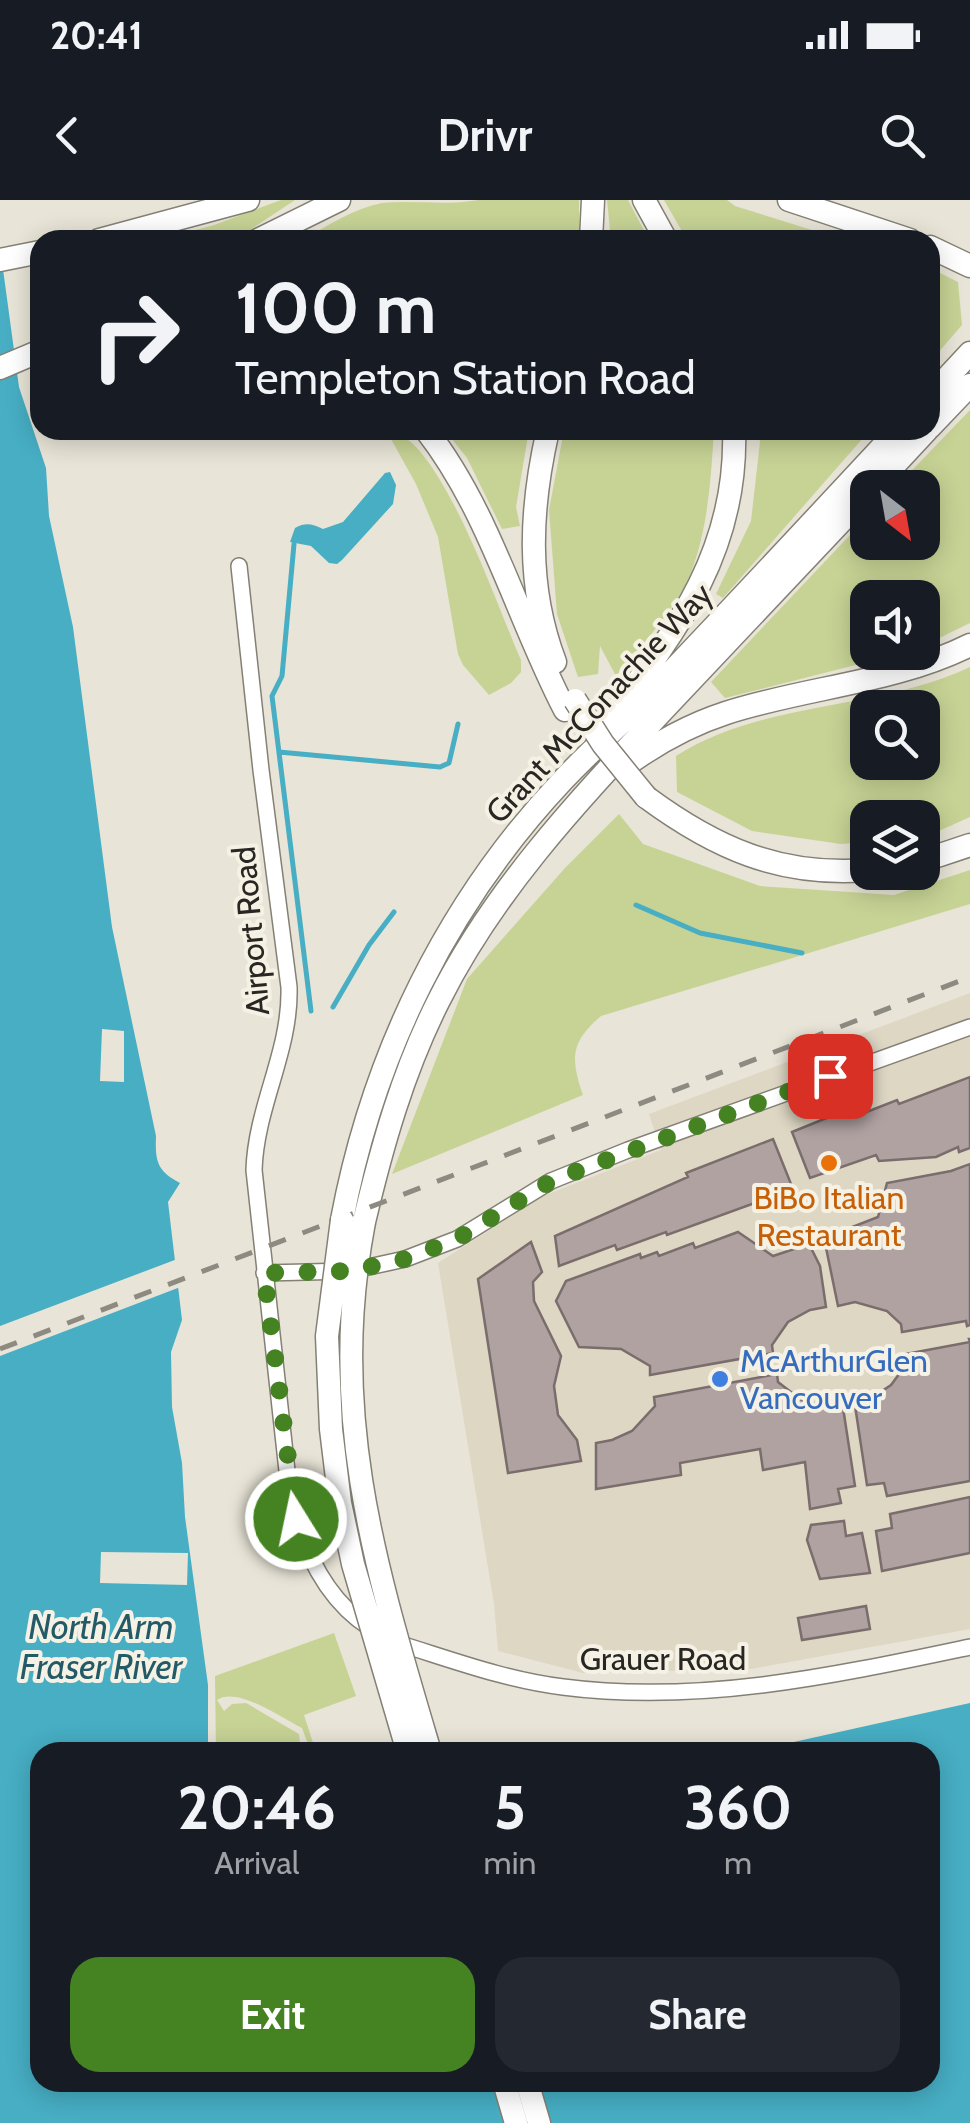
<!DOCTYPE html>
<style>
:root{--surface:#171b24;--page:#242831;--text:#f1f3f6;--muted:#9ea1a6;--accent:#458322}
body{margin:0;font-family:Cabin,sans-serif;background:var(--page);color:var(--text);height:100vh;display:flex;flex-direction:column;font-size:38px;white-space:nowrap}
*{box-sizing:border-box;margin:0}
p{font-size:32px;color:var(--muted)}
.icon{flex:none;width:55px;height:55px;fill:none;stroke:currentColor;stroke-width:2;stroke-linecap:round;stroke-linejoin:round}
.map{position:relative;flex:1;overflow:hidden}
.drawer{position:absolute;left:30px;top:1542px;width:910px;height:350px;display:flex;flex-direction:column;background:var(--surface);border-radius:30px;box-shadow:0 5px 25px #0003}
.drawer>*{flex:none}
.banner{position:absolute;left:30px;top:30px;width:910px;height:210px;border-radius:30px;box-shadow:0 5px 25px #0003;background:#171b24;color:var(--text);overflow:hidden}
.needle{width:65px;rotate:149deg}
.controls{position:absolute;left:850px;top:270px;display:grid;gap:20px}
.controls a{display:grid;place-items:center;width:90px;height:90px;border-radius:20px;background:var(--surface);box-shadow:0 5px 25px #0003;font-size:50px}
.pin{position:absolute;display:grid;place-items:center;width:85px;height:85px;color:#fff;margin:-42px;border-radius:20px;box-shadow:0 5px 15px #0006}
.me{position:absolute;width:110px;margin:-55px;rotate:350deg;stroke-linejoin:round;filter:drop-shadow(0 0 8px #0008)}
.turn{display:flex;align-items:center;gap:35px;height:210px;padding:0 40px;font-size:45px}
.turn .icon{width:130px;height:130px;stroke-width:2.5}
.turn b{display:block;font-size:70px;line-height:85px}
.eta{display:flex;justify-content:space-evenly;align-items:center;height:170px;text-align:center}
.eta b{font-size:60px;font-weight:700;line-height:70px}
.cta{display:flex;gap:20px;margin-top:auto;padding:20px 40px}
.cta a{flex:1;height:115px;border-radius:30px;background:var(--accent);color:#fff;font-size:40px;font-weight:700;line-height:115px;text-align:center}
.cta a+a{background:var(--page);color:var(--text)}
.status{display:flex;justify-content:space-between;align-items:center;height:70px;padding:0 50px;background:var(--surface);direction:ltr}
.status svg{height:28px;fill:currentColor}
header{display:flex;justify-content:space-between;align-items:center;height:130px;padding:0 40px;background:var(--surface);font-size:45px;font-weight:700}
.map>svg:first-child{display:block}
.built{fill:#ded7c4}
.green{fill:#c7d395;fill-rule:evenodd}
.water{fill:#47aec4}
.pier{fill:#e8e4d7}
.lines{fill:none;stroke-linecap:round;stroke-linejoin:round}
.stream{stroke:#47aec4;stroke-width:5}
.building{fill:#b1a2a2;stroke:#7a6d6c;stroke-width:2.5}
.street-casing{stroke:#848075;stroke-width:18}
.primary-casing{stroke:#848075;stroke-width:25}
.street{stroke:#fff;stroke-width:15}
.primary{stroke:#fff;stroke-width:22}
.rail{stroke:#8d8a82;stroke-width:5;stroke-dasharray:18 18;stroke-linecap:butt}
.primary-bridge-casing{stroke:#848075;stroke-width:25;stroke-linecap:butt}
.primary-bridge{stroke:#fff;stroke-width:22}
.route{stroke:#458322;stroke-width:18;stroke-dasharray:0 32.4}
.food-dot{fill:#e8710a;stroke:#f5f1e4;stroke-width:4}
.shop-dot{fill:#3f7fe0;stroke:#f5f1e4;stroke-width:4}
.labels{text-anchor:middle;stroke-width:8;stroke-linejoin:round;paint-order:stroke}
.street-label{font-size:32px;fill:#292723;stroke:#f5f1e4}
.food-label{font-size:32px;fill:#c56008;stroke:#f5f1e4}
.shop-label{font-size:32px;fill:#366cbe;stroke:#f5f1e4;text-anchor:start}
.water-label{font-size:35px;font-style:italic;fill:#225b67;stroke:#f5f1e4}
</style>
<div class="status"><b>20:41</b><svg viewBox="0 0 49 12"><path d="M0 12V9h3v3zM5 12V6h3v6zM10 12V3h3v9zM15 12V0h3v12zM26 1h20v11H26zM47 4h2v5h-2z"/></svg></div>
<header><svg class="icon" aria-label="back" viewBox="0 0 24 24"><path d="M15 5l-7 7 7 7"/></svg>Drivr<svg class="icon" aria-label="search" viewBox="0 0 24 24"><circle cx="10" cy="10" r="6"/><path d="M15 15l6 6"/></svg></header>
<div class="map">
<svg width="970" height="1923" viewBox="0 0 970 1923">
<rect width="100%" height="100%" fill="#e8e4d7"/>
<path class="built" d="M 970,793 L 970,1429 L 751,1469 L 583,1473 L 498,1451 L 494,1404 L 438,1063 L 543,996 L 661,950 L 649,914 Z"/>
<path class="green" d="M 281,0 L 295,0 L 235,40 L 158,40 L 214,25 Z
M 478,0 L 579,0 L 579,40 L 303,40 C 329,25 352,9 382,3 C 414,0 446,6 478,0 Z
M 607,0 L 628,0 L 649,40 L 611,40 Z
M 664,0 L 727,0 L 735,6 L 844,40 L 687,40 Z
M 930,68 L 958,82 L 962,125 L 930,162 Z
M 970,210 L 970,423 L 923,446 L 922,398 L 868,398 L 868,452 L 903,453 L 725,498 L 711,482 L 867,317 L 868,342 L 922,342 L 922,288 L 896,287 Z
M 386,230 C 439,230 500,415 521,460 L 521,472 L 511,483 L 489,495 L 463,465 L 458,454 L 438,337 L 416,284 Z
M 445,230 L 529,230 L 516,307 L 520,326 L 502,329 L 467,258 Z
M 564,230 L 714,230 C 711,278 708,330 690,375 C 675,410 640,447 616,476 L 600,446 L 598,474 L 578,477 L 557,414 L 549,310 Z
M 758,230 L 870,230 L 723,398 L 716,394 L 751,321 L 760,242 Z
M 970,467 L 970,617 L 923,638 L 922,618 L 868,618 L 867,642 L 841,644 L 752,631 L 677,592 L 676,556 C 764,500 877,511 970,467 ZM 868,508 L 922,508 L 922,562 L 868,562 Z
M 619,614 L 643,644 L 760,686 L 894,695 L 970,670 L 970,704 L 601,816 C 571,842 570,857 583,895 L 392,974 L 467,779 L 565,668 Z
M 334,1433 L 356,1496 L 304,1515 L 316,1552 L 307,1552 L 308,1544 L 302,1528 C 280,1517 237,1486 217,1500 L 224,1511 L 232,1504 L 246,1503 L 299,1534 L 301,1552 L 216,1552 L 215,1476 Z"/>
<path class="water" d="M 0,47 L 19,187 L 46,268 L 49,316 L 73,427 L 112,727 L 156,936 C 155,961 157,971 180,983 L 168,1002 L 182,1120 L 171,1152 L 172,1207 L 182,1263 L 185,1317 L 208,1485 L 208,1552 L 40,1552 L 40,1882 L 930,1882 L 930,1552 L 749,1552 L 970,1503 L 970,1923 L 0,1923 Z
M 390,272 L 396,285 L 393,304 L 342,360 L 337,364 L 329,363 L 311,346 L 290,342 L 295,328 C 306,322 312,324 323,329 L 343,322 L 385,273 Z"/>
<path class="pier" d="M 102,829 L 124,831 L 124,882 L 100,881 Z
M 180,1058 L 183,1086 L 0,1156 L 0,1126 Z
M 101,1352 L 188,1353 L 187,1385 L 100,1383 Z"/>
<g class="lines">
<path class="stream" d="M 294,344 L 282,476 L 272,496 L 311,811
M 279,552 L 440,567 L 449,563 L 458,524
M 636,705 L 700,733 L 802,753
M 333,807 L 369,745 L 394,712"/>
</g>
<path class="building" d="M 970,877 L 970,948 L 959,952 L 958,947 L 936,957 L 879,961 L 876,955 L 810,978 L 792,932 L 861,904 L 864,913 L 897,900 L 899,904 Z
M 773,939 L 793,989 L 667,1035 L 666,1032 L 617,1050 L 615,1045 L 559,1066 L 555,1036 L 688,977 L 686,973 Z
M 970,964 L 970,1125 L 967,1126 L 966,1121 L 902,1132 L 901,1124 L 887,1111 L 855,1102 L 838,1106 L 824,1038 L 878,1017 L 887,983 L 951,971 Z
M 738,1032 L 773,1056 L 809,1044 L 820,1066 L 826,1107 L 810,1110 L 788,1122 L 772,1145 L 773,1153 L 650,1175 L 650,1166 L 621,1149 L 579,1147 L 556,1101 L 566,1081 L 640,1054 L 641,1058 L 657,1052 L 659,1056 L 693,1043 L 695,1048 Z
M 531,1042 L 542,1072 L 533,1082 L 534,1101 L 561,1156 L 554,1186 L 558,1215 L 577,1240 L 581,1261 L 508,1273 L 478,1079 Z
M 969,1139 L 970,1139 L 970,1281 L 887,1296 L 884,1283 L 867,1285 L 854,1199 L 876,1195 L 891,1185 L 908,1162 L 906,1154 L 970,1142 Z
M 777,1174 L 778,1182 L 800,1199 L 816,1204 L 842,1201 L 855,1286 L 838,1289 L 841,1303 L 810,1309 L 805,1262 L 763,1270 L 760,1249 L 680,1263 L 681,1275 L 596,1289 L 596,1243 L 612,1240 L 632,1231 L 655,1206 L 654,1197 Z
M 970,1297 L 970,1353 L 882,1371 L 876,1331 L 892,1328 L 890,1314 Z
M 844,1321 L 846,1336 L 862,1333 L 870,1373 L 820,1379 L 807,1340 L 811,1325 Z
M 866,1406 L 870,1429 L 802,1440 L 798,1418 Z"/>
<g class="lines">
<g class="street-casing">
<path id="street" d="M 239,366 L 261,570 L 289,787 C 291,851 256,906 254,970 L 289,1289 C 300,1343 322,1397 370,1428
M 264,1073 L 350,1071 L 405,1059 L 457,1039 L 551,981 L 628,950 L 970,827
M 394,1442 C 450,1459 505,1480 563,1487 C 700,1505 837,1475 970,1447"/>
</g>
<g class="primary-casing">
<path id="primary" d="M 644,0 L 666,40
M 789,0 L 910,40
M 99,40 L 248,0
M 258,40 L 339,0
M 591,40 L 593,0
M 930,47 L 970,66
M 0,60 L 40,52
M 0,168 L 40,151
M 930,196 L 970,153
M 930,227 L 970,185
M 426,230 C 490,312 517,418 565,510
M 548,230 C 530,309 526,385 555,462
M 873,288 L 927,230
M 611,517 C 679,428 738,348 734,230
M 624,567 C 655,544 689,525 726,513 C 806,487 894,483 970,445
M 646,597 C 715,648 780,677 868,670
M 922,661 L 970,645
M 342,1020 C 373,855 447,703 563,580 C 594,547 629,517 660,484 C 740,400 819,315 898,230
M 364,1022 C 382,946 403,871 439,800 C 495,688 580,599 665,508 C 732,437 800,365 868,293
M 504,1882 L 516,1923
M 527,1882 L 539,1923"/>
</g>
<use href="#street" class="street"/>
<use href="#primary" class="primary"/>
<path class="rail" d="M 0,1149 L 970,777"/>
<g class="primary-bridge-casing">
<path id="primary-bridge" d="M 575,500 L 603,544 L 646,597
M 342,1020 L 327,1136 L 331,1229 L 340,1303 L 353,1364 L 408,1552
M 364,1022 C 327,1216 376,1369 430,1552"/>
</g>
<use href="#primary-bridge" class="primary-bridge"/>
</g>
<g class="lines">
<path class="route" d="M 296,1319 L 264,1073 L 350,1071 L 405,1059 L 457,1039 L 551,981 L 830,876"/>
</g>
<circle class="food-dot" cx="829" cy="963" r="10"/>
<circle class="shop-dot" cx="720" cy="1179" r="10"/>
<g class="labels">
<g class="street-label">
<text transform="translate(599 503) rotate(-47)" y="11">Grant McConachie Way</text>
<text transform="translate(251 731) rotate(-95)" y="11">Airport Road</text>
<text x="663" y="1470">Grauer Road</text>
</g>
<g class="food-label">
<text x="829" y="1009">BiBo Italian<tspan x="829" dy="37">Restaurant</tspan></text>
</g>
<g class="shop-label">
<text x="740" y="1172">McArthurGlen<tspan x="740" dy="37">Vancouver</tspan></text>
</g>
<g class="water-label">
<text x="101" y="1439">North Arm<tspan x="101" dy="40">Fraser River</tspan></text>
</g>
</g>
</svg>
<div class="controls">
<a><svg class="needle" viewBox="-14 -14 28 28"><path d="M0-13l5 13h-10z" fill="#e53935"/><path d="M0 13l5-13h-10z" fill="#9ea1a6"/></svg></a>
<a><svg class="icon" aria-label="sound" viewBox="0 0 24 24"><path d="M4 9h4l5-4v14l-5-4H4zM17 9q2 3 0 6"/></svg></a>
<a><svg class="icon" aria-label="search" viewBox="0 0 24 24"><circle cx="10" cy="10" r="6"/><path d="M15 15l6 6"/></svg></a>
<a><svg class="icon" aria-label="layers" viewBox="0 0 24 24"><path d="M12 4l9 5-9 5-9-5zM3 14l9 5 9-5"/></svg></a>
</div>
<div class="pin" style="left:830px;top:876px;background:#d93025"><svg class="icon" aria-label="arrive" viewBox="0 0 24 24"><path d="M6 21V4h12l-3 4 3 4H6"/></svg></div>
<svg class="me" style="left:296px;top:1319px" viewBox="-20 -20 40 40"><circle r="17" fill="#458322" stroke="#fff" stroke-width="3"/><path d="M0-11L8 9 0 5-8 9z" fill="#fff"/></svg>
<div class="banner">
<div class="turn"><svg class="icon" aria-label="right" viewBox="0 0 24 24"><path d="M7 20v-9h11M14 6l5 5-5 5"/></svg><div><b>100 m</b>Templeton Station Road</div></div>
</div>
<section class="drawer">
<div class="eta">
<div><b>20:46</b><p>Arrival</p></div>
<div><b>5</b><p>min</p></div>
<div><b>360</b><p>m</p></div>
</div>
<div class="cta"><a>Exit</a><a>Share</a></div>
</section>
</div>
